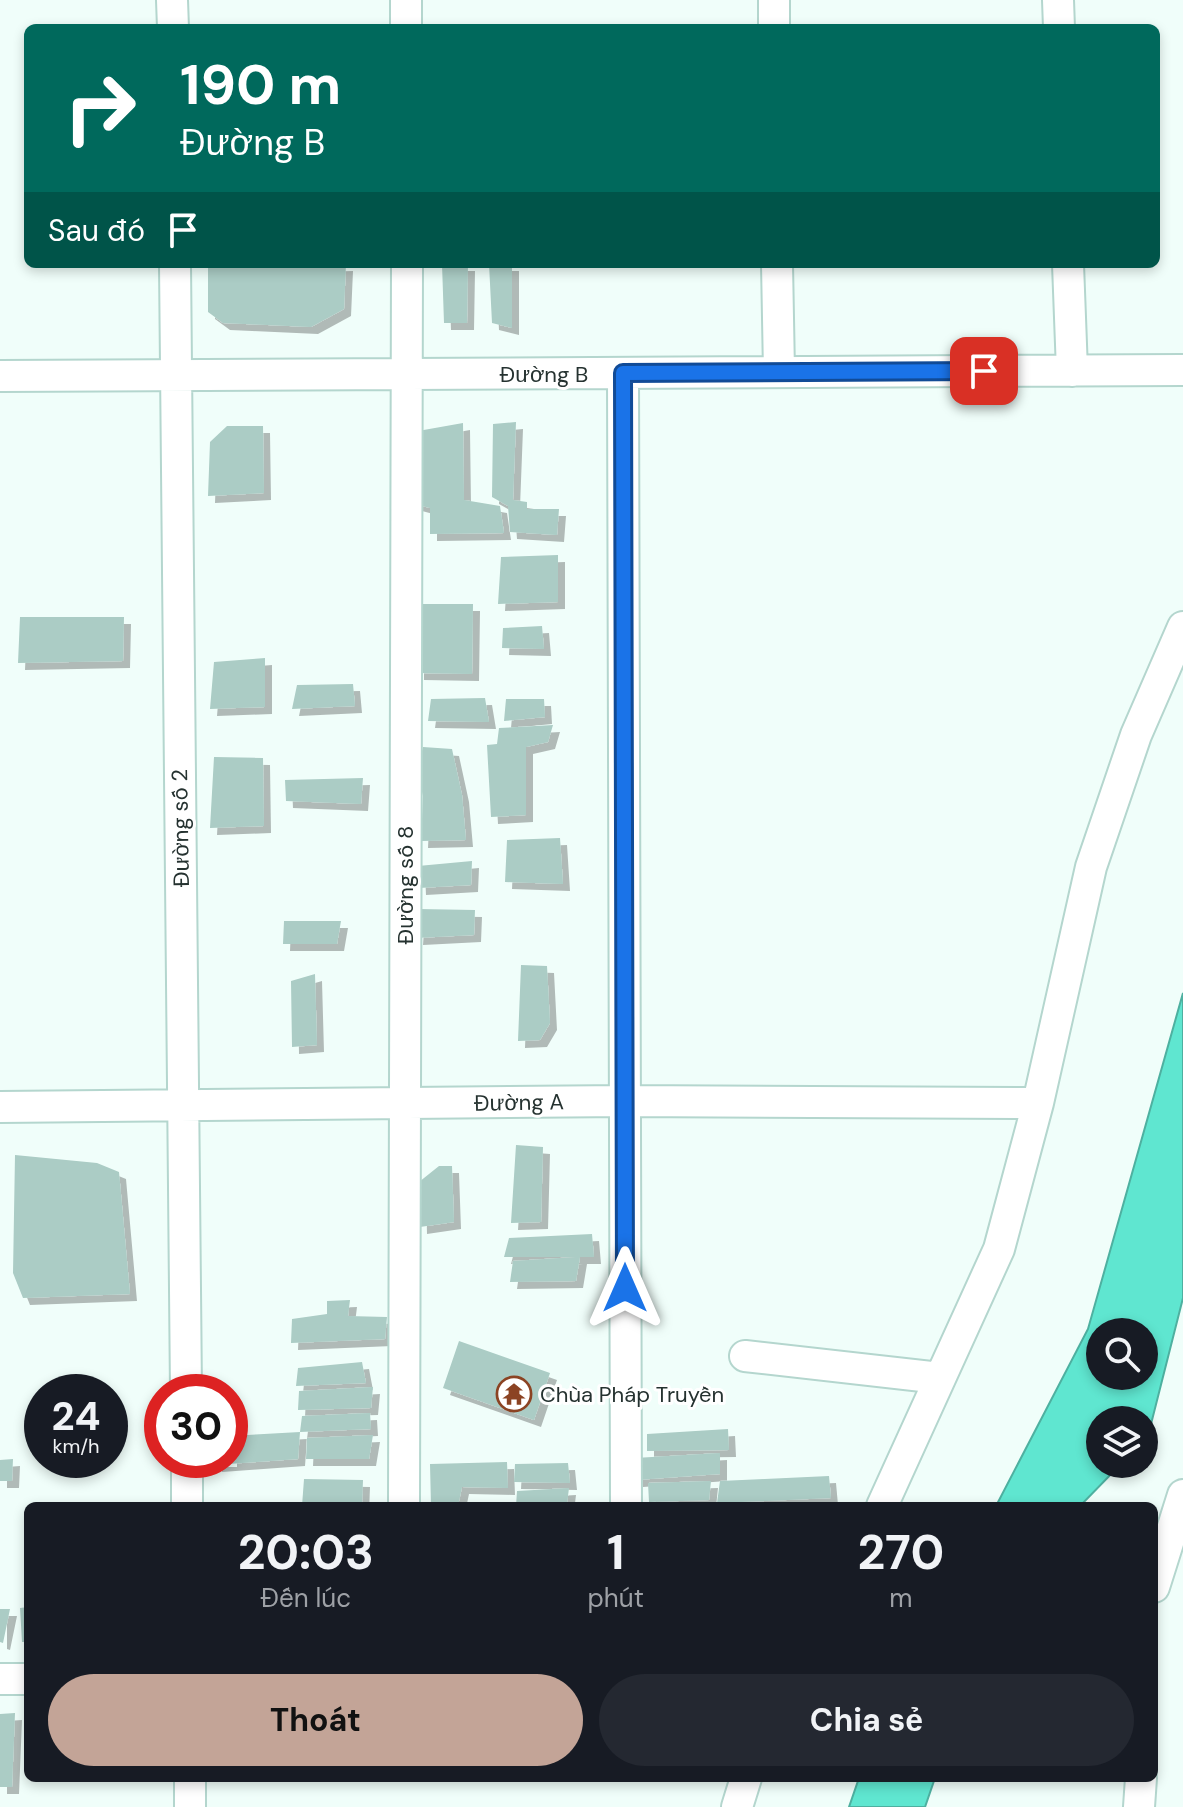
<!DOCTYPE html>
<html lang="vi">
<meta charset="utf-8">
<style>
:root{--surface:#171b24;--page:#242831;--text:#f1f3f6;--muted:#9ea1a6;--accent:#c3a497}
body{margin:0;font-family:"DM Sans",sans-serif;background:var(--page);color:var(--text);height:100vh;display:flex;flex-direction:column;font-size:30px;white-space:nowrap}
*{box-sizing:border-box;margin:0}
p{font-size:26px;color:var(--muted)}
.icon{flex:none;width:44px;height:44px;fill:none;stroke:currentColor;stroke-width:2;stroke-linecap:round;stroke-linejoin:round}
.map{position:relative;flex:1;overflow:hidden}
.details{position:absolute;left:24px;top:1502px;width:1134px;height:280px;display:flex;flex-direction:column;background:var(--surface);border-radius:12px;box-shadow:0 4px 12px #0003}
.details>*{flex:none}
.hud{position:absolute;left:24px;top:24px;width:1136px;height:244px;border-radius:12px;box-shadow:0 4px 12px #0003;background:#00695c;color:#fff;overflow:hidden}
.controls{position:absolute;left:1086px;top:1318px;display:grid;gap:16px}
.controls a{display:grid;place-items:center;width:72px;height:72px;border-radius:50%;background:var(--surface);box-shadow:0 4px 12px #0003;font-size:40px}
.speed{position:absolute;left:24px;top:1374px;display:flex;gap:16px;font-size:40px;font-weight:700;text-align:center}
.speed>*{display:grid;place-content:center;width:104px;height:104px;border-radius:50%;background:var(--surface);box-shadow:0 4px 12px #0003;line-height:1}
.speed small{font-size:20px;font-weight:400}
.speed .limit{border:12px solid #d22;background:#fff;color:#111}
.pin{position:absolute;display:grid;place-items:center;width:68px;height:68px;color:#fff;margin:-34px;border-radius:16px;box-shadow:0 4px 12px #0006}
.me{position:absolute;width:88px;margin:-44px;rotate:0deg;stroke-linejoin:round;filter:drop-shadow(0 0 6px #0008)}
.turn{display:flex;align-items:center;gap:28px;height:168px;padding:0 24px;font-size:36px}
.turn .icon{width:104px;height:104px;stroke-width:2.5}
.turn b{display:block;font-size:56px;line-height:68px}
.then{display:flex;align-items:center;height:76px;padding:0 24px;background:#0003;gap:16px;font-size:30px}
.eta{display:flex;justify-content:space-evenly;align-items:center;height:136px;text-align:center}
.eta b{font-size:48px;font-weight:700;line-height:56px}
.action{display:flex;gap:16px;margin-top:auto;padding:16px 24px}
.action a{flex:1;height:92px;border-radius:48px;background:var(--accent);color:#111;font-size:32px;font-weight:700;line-height:92px;text-align:center}
.action a+a{background:var(--page);color:var(--text)}
.map>svg:first-child{display:block}
.water{fill:#5fe6d0;stroke:#4eb0a0;stroke-width:2;fill-rule:evenodd}
.building{fill:#abccc5;filter:url(#shadow)}
.lines{fill:none;stroke-linecap:round;stroke-linejoin:round}
.minor-casing{stroke:#b4d6ce;stroke-width:34}
.minor{stroke:#fff;stroke-width:30}
.route-casing{stroke:#114b97;stroke-width:20}
.route{stroke:#1a73e8;stroke-width:14}
.labels{text-anchor:middle;stroke-width:6;stroke-linejoin:round;paint-order:stroke}
.street-label{font-size:22px;fill:#253230;stroke:#fff}
.poi-label{font-size:22px;fill:#253230;stroke:#fff;text-anchor:start}
</style>
<div class="map">
<svg width="1183" height="1807" viewBox="0 0 1183 1807">
<defs>
<filter id="shadow"><feDropShadow dx="7" dy="7" stdDeviation="0" flood-color="#0004"/></filter>
</defs>
<rect width="100%" height="100%" fill="#f0fefa"/>
<path class="water" d="M 1183,993 L 1183,1298 L 1149,1432 L 1144,1437 L 1144,1420 L 1100,1420 L 1100,1464 L 1121,1464 L 1080,1506 L 996,1506 L 1088,1329 ZM 1100,1332 L 1144,1332 L 1144,1376 L 1100,1376 Z
M 859,1778 L 935,1778 L 925,1807 L 849,1807 Z"/>
<path class="building" d="M 346,264 L 344,309 L 311,327 L 223,323 L 208,312 L 208,268 Z
M 442,264 L 468,264 L 467,323 L 444,323 Z
M 489,264 L 512,264 L 512,328 L 492,323 Z
M 516,422 L 513,500 L 527,502 L 527,509 L 559,509 L 557,535 L 510,532 L 508,506 L 492,497 L 493,424 Z
M 463,423 L 464,500 L 500,506 L 504,533 L 430,534 L 430,508 L 415,504 L 418,431 Z
M 227,426 L 263,426 L 264,493 L 208,496 L 210,442 Z
M 558,555 L 558,602 L 498,604 L 501,557 Z
M 417,604 L 473,604 L 472,674 L 417,673 Z
M 20,617 L 124,617 L 123,661 L 18,663 Z
M 542,626 L 544,649 L 502,648 L 503,628 Z
M 265,658 L 265,707 L 210,709 L 214,662 Z
M 353,684 L 355,706 L 292,709 L 297,685 Z
M 485,698 L 489,722 L 428,721 L 431,699 Z
M 506,699 L 544,699 L 545,717 L 504,721 Z
M 553,725 L 548,742 L 526,747 L 526,815 L 491,817 L 487,745 L 497,744 L 499,728 Z
M 423,747 L 452,749 L 462,795 L 466,840 L 421,841 L 423,796 L 417,772 Z
M 214,757 L 263,758 L 264,826 L 210,828 Z
M 363,778 L 361,804 L 286,801 L 285,780 Z
M 560,838 L 563,884 L 505,882 L 507,840 Z
M 472,861 L 471,885 L 419,888 L 418,866 Z
M 418,909 L 475,910 L 474,935 L 416,938 Z
M 284,921 L 341,921 L 337,944 L 283,944 Z
M 521,965 L 547,966 L 550,1023 L 540,1040 L 518,1041 Z
M 315,974 L 317,1045 L 292,1047 L 291,981 Z
M 516,1145 L 543,1147 L 541,1222 L 511,1223 Z
M 15,1155 L 97,1163 L 119,1172 L 130,1294 L 23,1298 L 13,1273 Z
M 439,1166 L 452,1166 L 454,1222 L 420,1227 L 419,1182 Z
M 592,1234 L 594,1257 L 580,1257 L 576,1281 L 510,1282 L 513,1261 L 576,1257 L 504,1257 L 509,1238 Z
M 350,1300 L 348,1316 L 387,1317 L 385,1339 L 291,1343 L 292,1319 L 327,1314 L 327,1301 Z
M 459,1341 L 550,1373 L 534,1420 L 443,1388 Z
M 362,1362 L 366,1383 L 296,1386 L 298,1368 Z
M 373,1387 L 371,1408 L 298,1410 L 299,1391 Z
M 370,1413 L 371,1429 L 300,1432 L 302,1416 Z
M 728,1429 L 729,1450 L 647,1451 L 647,1434 Z
M 300,1432 L 298,1459 L 215,1465 L 215,1460 L 230,1460 L 230,1436 Z
M 373,1435 L 369,1459 L 306,1459 L 307,1438 Z
M 720,1453 L 720,1474 L 636,1480 L 635,1458 Z
M 13,1459 L 12,1481 L 0,1481 L 0,1460 Z
M 507,1462 L 508,1488 L 462,1487 L 458,1506 L 431,1506 L 430,1464 Z
M 568,1463 L 570,1483 L 514,1482 L 515,1464 Z
M 829,1476 L 831,1498 L 717,1503 L 720,1481 Z
M 304,1479 L 363,1480 L 362,1506 L 302,1506 Z
M 711,1481 L 709,1500 L 649,1502 L 648,1483 Z
M 569,1488 L 567,1504 L 516,1506 L 517,1491 Z
M 28,1607 L 28,1642 L 22,1642 L 20,1608 Z
M 0,1609 L 10,1609 L 3,1643 L 0,1642 Z
M 15,1713 L 12,1787 L 0,1787 L 0,1714 Z"/>
<g class="lines">
<g class="minor-casing">
<path id="minor" d="M 172,0 L 173,28
M 406,0 L 406,28
M 774,0 L 774,28
M 1058,0 L 1059,28
M 175,264 L 186,1392
M 777,264 L 779,372
M 1068,264 L 1072,371
M 623,373 L 626,1506
M 0,376 L 1183,370
M 0,1107 L 625,1101 L 1038,1103
M 745,1356 L 940,1378
M 187,1460 L 187,1506
M 404,1506 L 407,264
M 882,1506 L 999,1249 L 1038,1103 L 1091,867 L 1136,735 L 1183,627
M 1154,1587 L 1183,1495
M 0,1679 L 28,1679
M 190,1778 L 190,1807
M 737,1807 L 746,1778
M 1139,1807 L 1141,1778"/>
</g>
<use href="#minor" class="minor"/>
</g>
<g class="lines">
<g class="route-casing">
<path id="route" d="M 625,1288 L 623,373 L 984,371"/>
</g>
<use href="#route" class="route"/>
</g>
<defs>
<g id="temple-ring" transform="scale(1.8)"><circle r="9.5" fill="#fff" stroke="#8b4323" stroke-width="1.5"/><path d="M0-6L5-2H3V0L6.5 2.5H4V6H1.5V3h-3V6H-4V2.5H-6.5L-3 0V-2H-5Z" fill="#8b4323"/></g>
</defs>
<g fill-rule="evenodd">
<use href="#temple-ring" x="514" y="1394"/>
</g>
<g class="labels">
<g class="street-label">
<text x="544" y="382">Đường B</text>
<text transform="translate(180 828) rotate(-91)" y="8">Đường số 2</text>
<text transform="translate(405 885) rotate(-90)" y="8">Đường số 8</text>
<text transform="translate(519 1102) rotate(-1)" y="8">Đường A</text>
</g>
<g class="poi-label">
<text x="540" y="1402">Chùa Pháp Truyền</text>
</g>
</g>
</svg>
<div class="controls">
<a><svg class="icon" aria-label="search" viewBox="0 0 24 24"><circle cx="10" cy="10" r="6"/><path d="M15 15l6 6"/></svg></a>
<a><svg class="icon" aria-label="layers" viewBox="0 0 24 24"><path d="M12 4l9 5-9 5-9-5zM3 14l9 5 9-5"/></svg></a>
</div>
<div class="speed"><div>24<small>km/h</small></div><div class="limit">30</div></div>
<div class="pin" style="left:984px;top:371px;background:#d93025"><svg class="icon" aria-label="arrive" viewBox="0 0 24 24"><path d="M6 21V4h12l-3 4 3 4H6"/></svg></div>
<svg class="me" style="left:625px;top:1288px" viewBox="-20 -20 40 40"><path d="M0-17L14 15 0 8-14 15z" fill="#1a73e8" stroke="#fff" stroke-width="4"/></svg>
<div class="hud">
<div class="turn"><svg class="icon" aria-label="right" viewBox="0 0 24 24"><path d="M7 20v-9h11M14 6l5 5-5 5"/></svg><div><b>190 m</b>Đường B</div></div>
<div class="then">Sau đó<svg class="icon" aria-label="arrive" viewBox="0 0 24 24"><path d="M6 21V4h12l-3 4 3 4H6"/></svg></div>
</div>
<section class="details">
<div class="eta">
<div><b>20:03</b><p>Đến lúc</p></div>
<div><b>1</b><p>phút</p></div>
<div><b>270</b><p>m</p></div>
</div>
<div class="action"><a>Thoát</a><a>Chia sẻ</a></div>
</section>
</div>
